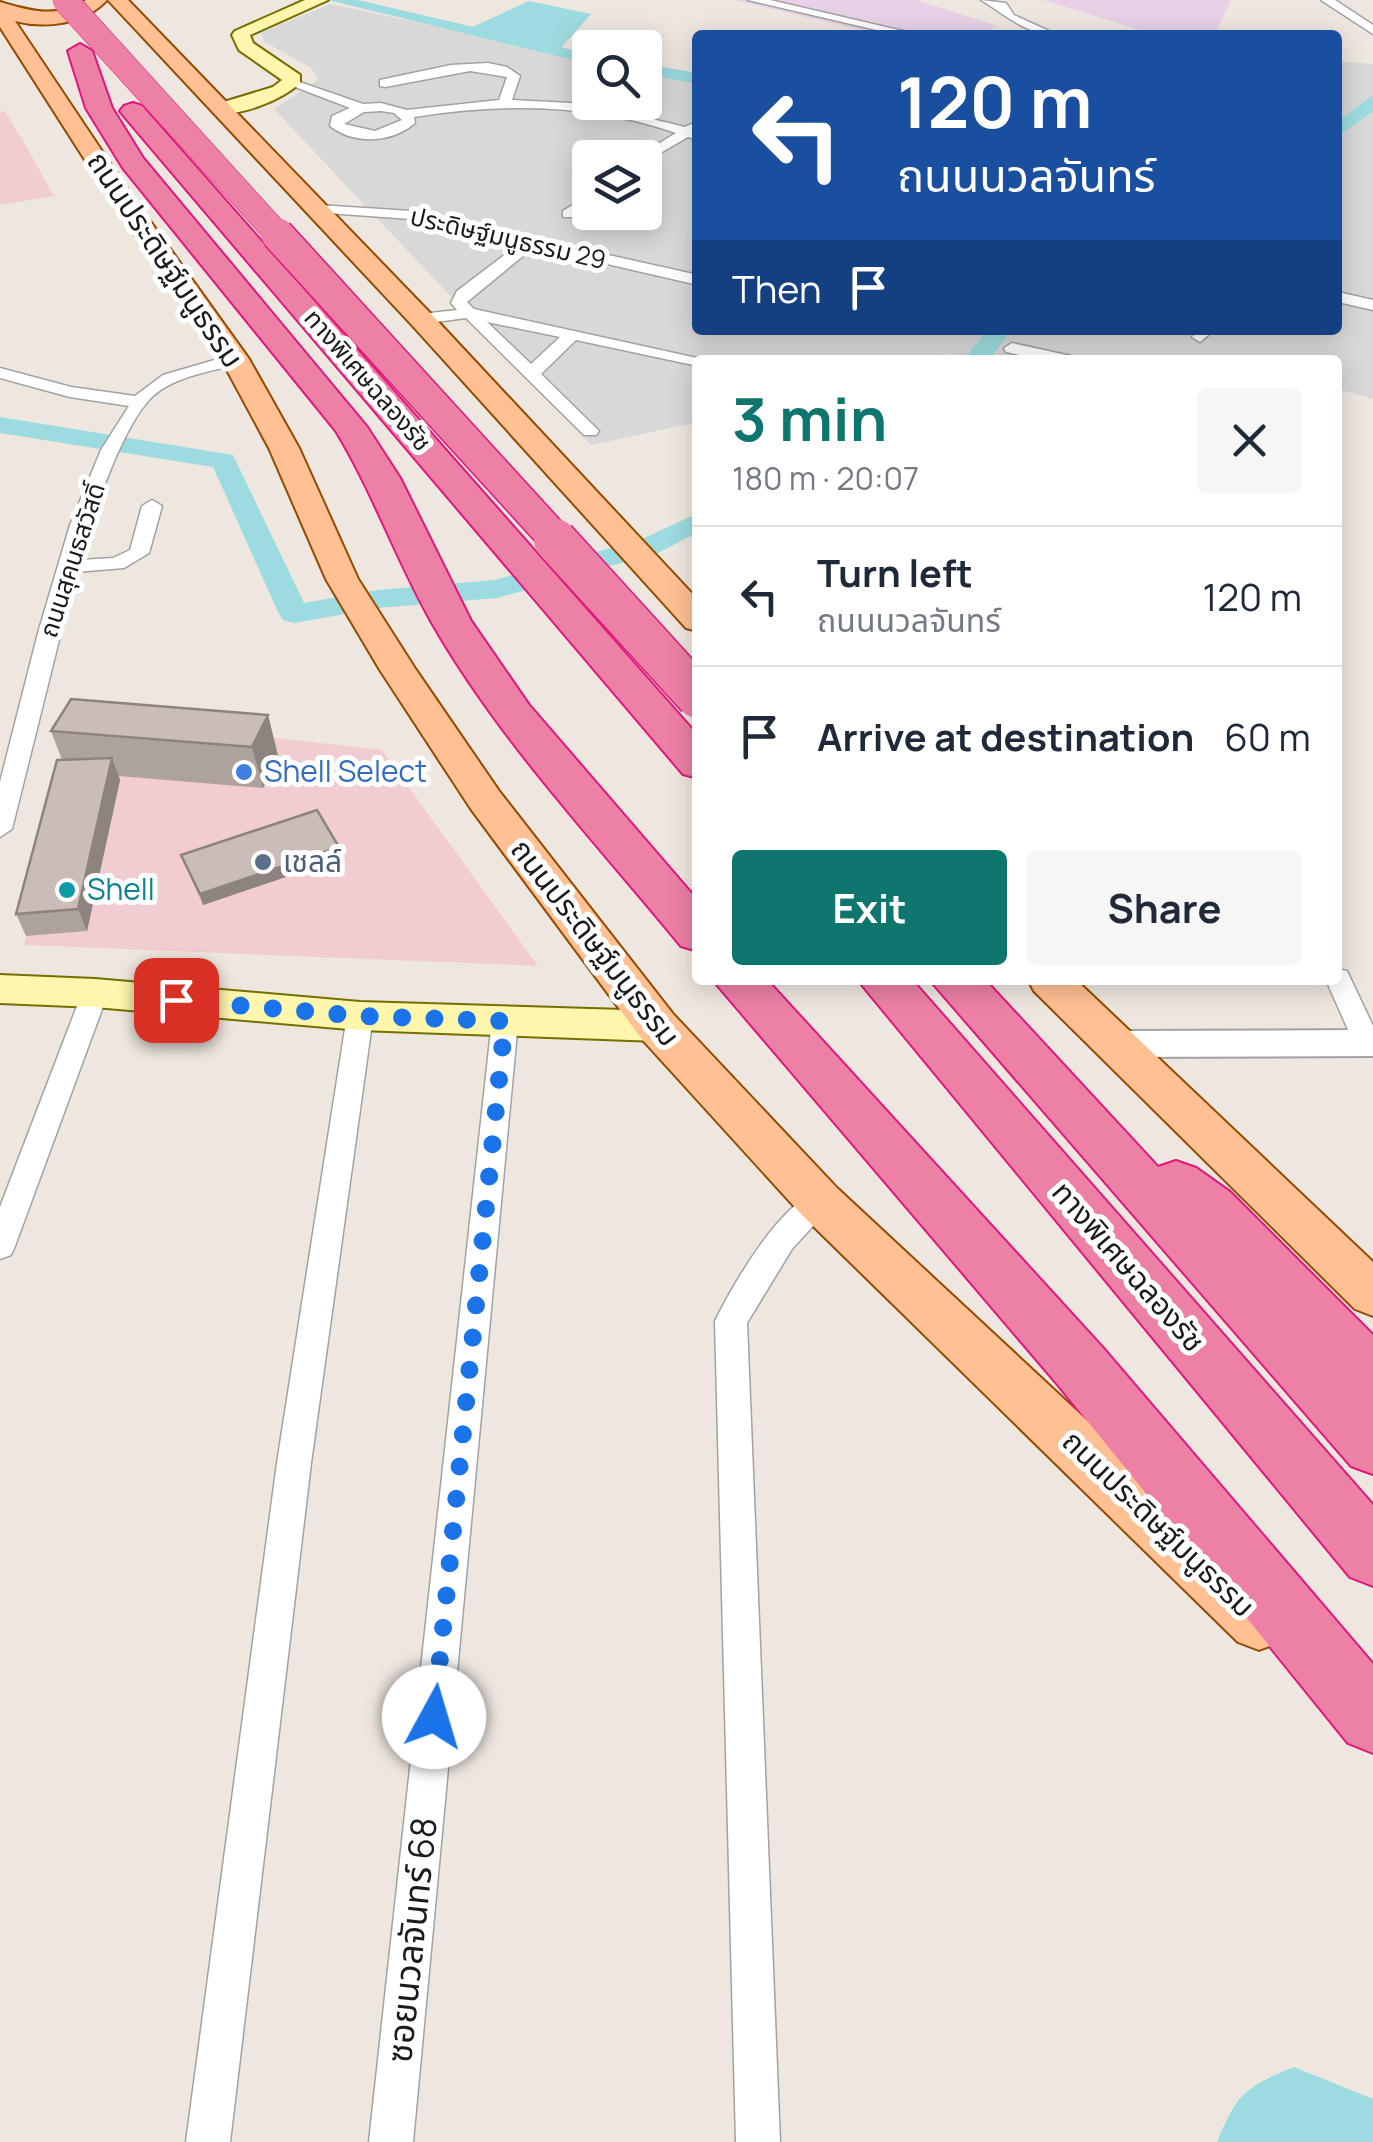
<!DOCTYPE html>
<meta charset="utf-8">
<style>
:root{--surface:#fff;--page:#f6f6f7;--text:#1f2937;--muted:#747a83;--line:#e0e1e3;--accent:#0f766e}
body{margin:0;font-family:Manrope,"Noto Sans Thai",sans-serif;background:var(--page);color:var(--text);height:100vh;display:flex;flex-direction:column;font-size:38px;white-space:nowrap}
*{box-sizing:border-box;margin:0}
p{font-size:32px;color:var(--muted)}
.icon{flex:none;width:55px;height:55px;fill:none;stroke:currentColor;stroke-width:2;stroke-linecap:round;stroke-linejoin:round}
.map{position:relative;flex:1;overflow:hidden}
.sheet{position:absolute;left:692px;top:355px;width:650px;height:630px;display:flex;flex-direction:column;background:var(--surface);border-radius:10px;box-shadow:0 5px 25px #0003}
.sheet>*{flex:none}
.hud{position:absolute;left:692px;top:30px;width:650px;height:305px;border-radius:10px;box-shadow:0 5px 25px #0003;background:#1a4fa0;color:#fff;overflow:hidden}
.fabs{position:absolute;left:572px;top:30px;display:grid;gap:20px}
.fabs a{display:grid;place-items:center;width:90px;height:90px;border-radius:10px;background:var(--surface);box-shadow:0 5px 25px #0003;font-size:50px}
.pin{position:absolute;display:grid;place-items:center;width:85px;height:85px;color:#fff;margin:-42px;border-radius:20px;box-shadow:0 5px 15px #0006}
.me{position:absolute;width:110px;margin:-55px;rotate:6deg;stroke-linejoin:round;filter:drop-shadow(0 0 8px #0008)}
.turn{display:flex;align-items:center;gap:35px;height:210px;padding:0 40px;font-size:45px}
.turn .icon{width:130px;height:130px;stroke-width:2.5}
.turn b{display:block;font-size:70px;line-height:85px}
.then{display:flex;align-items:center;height:95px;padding:0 40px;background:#0003;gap:20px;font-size:38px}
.round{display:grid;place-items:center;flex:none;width:105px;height:105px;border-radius:10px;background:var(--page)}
.summary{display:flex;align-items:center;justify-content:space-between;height:170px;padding:0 40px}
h1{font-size:60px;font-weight:700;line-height:75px;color:var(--accent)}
.button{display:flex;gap:20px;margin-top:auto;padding:20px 40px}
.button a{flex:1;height:115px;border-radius:10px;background:var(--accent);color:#fff;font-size:40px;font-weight:700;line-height:115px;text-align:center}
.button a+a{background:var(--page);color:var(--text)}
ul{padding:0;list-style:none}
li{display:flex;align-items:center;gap:30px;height:140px;padding:0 40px;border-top:2px solid var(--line)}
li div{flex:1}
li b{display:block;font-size:38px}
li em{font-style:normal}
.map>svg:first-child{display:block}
.residential{fill:#d9d8d8;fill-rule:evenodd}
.commercial{fill:#f1cdd1}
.industrial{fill:#e8d1e7}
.water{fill:#9cdbdf}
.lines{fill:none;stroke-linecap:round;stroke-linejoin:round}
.canal{fill:#9cdbdf;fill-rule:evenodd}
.river{fill:#9cdbdf;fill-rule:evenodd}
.minor-casing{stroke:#a2a2a2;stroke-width:3}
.tertiary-casing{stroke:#a2a2a2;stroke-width:4}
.secondary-casing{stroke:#746f00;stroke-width:4}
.primary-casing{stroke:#924b00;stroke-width:4}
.motorway-casing{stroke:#e2177c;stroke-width:4}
.minor{fill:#fff;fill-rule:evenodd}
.tertiary{fill:#fff;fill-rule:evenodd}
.secondary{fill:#fef6ad;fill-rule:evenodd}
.primary{fill:#ffc093;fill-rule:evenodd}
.motorway{fill:#ec80a5;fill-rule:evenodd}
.motorway-bridge-far2-casing{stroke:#e2177c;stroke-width:26;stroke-linecap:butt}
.motorway-bridge-far1-casing{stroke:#e2177c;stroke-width:35;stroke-linecap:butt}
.motorway-bridge-casing{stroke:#e2177c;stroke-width:45;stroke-linecap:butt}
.motorway-bridge-far2{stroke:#ec80a5;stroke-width:25}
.motorway-bridge-far1{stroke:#ec80a5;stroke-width:32}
.motorway-bridge{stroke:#ec80a5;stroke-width:42}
.wall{fill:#aea29d}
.shaded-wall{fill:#8d847f}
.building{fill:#cabcb6;stroke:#8d847f;stroke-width:2.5}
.route{stroke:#1a73e8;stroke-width:18;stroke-dasharray:0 32.4}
.shop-dot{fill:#3f7fe0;stroke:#fff;stroke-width:4}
.service-dot{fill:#5c6f8a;stroke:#fff;stroke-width:4}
.culture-dot{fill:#0f9aa8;stroke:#fff;stroke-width:4}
.labels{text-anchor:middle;stroke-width:10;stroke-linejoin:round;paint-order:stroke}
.far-street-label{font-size:25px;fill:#1b1b1b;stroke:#fff}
.street-label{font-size:30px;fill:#1b1b1b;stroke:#fff}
.shop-label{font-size:30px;fill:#366cbe;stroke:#fff;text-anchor:start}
.service-label{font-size:30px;fill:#4e5e75;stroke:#fff;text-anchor:start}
.culture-label{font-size:30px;fill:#0d838f;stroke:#fff;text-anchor:start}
.near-street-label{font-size:35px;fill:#1b1b1b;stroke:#fff}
</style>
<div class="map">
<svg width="1373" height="2142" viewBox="0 0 1373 2142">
<rect width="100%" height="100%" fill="#eee7e0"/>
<path class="residential" d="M 330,4 L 590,59 L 590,102 L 645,102 L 645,71 L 697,82 L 698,330 L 1338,330 L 1338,145 L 1343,137 L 1338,135 L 1338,61 L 1373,64 L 1373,399 L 1338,389 L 1338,360 L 983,360 L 944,353 L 939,360 L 784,360 L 769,357 L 765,360 L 698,360 L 694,423 L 591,445 L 274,109 L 316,81 L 317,76 L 310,67 L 264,42 L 261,33 ZM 590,158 L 645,158 L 645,212 L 590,212 Z"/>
<path class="commercial" d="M 5,111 L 29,151 L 54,196 L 0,205 L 0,112 Z
M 82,716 L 382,750 L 538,966 L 24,945 Z"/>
<path class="industrial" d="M 735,0 L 917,0 L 997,26 L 983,35 L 881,35 Z
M 1043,0 L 1231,0 L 1215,35 L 1156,35 Z"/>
<path class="water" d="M 529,1 L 591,14 L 560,49 L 466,30 Z"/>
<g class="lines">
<path class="canal" d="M 328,0 L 358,0 L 590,54 L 590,64 Z
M 645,64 L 698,73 L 698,84 L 645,74 Z
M 1373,95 L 1373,111 L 1338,136 L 1338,121 Z
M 987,330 L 1011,330 L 989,360 L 964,360 Z
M 0,417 L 233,455 L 304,603 L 378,590 L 495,580 L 640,540 L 698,513 L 698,532 L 660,552 L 497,598 L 378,608 L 294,623 L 283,620 L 279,614 L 213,467 L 0,433 Z"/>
<path class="river" d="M 1294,2067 L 1373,2099 L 1373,2142 L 1217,2142 C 1237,2093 1245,2087 1294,2067 Z"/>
<g class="minor-casing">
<path id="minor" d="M 748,0 L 770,0 L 920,35 L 898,35 Z
M 981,0 L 1006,3 L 1014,15 L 1058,35 C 1025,35 1006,15 981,0 Z
M 1321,0 L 1335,0 L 1373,25 L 1373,34 Z
M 488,63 L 507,67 L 520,76 L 512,100 L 590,104 L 685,127 L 696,122 L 698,140 L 688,137 L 645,162 L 640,155 L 676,133 C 589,103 502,103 414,117 L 415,123 C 392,143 354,145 330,126 L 332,116 L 350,108 L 285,83 L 291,79 L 363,104 L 381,103 L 407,110 L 499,100 L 507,77 L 470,71 L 385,87 L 380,86 L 380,80 L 451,65 ZM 381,111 L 394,113 L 402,120 L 375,131 L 344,124 L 364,112 Z
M 590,194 L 590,205 L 573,217 L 563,217 L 563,211 Z
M 318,205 L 411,211 L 698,275 L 698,285 L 534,247 L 467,302 L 474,309 L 706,360 L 698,360 L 698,366 L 576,340 L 541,374 L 599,431 L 596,435 L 584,435 L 466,318 L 421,324 L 413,319 L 421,314 L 457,310 L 451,303 L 457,291 L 519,244 L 411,219 L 313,212 L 313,206 ZM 487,322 L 560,337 L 531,364 Z
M 1338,292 L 1373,300 L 1373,310 L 1338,302 Z
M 1197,330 L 1214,330 L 1200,342 L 1192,337 Z
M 1012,343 L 1071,356 L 1073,360 L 1043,360 L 1006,352 L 1004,348 Z
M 235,354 L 241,355 L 241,363 C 214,371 175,376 153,396 C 122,425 92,517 80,560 L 113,558 L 130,550 L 142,506 L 152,500 L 162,506 L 149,553 L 124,568 L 76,572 L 12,829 L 0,837 L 0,782 L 38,633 L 70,525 L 101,450 L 129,406 L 70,397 L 0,378 L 0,368 L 71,387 L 135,396 L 163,375 Z
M 1338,969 L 1347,971 L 1373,1026 L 1373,1051 L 1357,1050 L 1326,980 L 1338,980 Z
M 95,983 L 104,986 L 108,993 L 15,1246 L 11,1255 L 0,1259 L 0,1207 L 82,993 L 86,986 Z
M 360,1006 L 369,1009 L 373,1016 L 311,1463 L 230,2142 L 186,2142 L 277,1463 L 347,1016 L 351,1009 Z
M 505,1011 L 514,1014 L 518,1021 L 413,2142 L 369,2142 L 492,1021 L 496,1014 Z
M 820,1190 L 830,1193 L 835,1202 L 792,1249 L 747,1323 L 780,2142 L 736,2142 L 715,1321 C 734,1283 779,1204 820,1190 Z"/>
</g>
<g class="tertiary-casing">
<path id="tertiary" d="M 1373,1030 L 1373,1056 L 1114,1057 L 1102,1053 L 1097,1044 L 1102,1035 L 1114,1031 Z"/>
</g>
<g class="secondary-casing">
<path id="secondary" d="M 305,0 L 328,0 L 250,35 L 253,43 L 300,75 L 300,83 C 282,100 239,117 214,113 L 214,105 L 273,87 L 282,80 L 239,50 L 232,35 L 235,31 Z
M 0,975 L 95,979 L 360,1002 L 657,1011 L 671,1016 L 677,1026 L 671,1036 L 657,1041 L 360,1030 L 95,1007 L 0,1003 Z"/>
</g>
<g class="primary-casing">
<path id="primary" d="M 86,0 L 107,0 C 85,24 46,29 15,21 L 132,196 L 249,359 L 299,448 L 358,579 L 416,670 L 499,791 L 673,1014 L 837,1188 L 1280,1600 L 1288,1621 L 1280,1642 L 1259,1650 L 1238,1642 L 803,1216 L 641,1038 L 471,809 L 380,670 L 326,579 L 269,448 L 221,359 L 110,199 L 0,27 L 0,2 C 31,11 56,19 86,0 Z
M 108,0 L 128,0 L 430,313 L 698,600 L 698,631 L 686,628 L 412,325 Z
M 1028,980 L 1076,980 L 1373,1262 L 1373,1316 L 1355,1309 L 1034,991 Z"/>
</g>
<g class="motorway-casing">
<path id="motorway" d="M 80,44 L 92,51 L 112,108 L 143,158 L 367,427 L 400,478 L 471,621 L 529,705 L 698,901 L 698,951 L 681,946 C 596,842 498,739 431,621 C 396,559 373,492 336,431 L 123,168 L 86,108 L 68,51 Z
M 133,103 L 142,106 L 698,736 L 698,778 L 683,774 L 124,116 L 120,111 L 124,106 Z
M 713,980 L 767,980 L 1103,1348 L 1373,1664 L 1373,1753 L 1348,1743 L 1059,1386 Z
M 858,980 L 912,980 L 1373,1505 L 1373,1586 L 1350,1577 Z
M 930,980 L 985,980 L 1158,1167 L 1176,1161 L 1196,1168 L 1230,1192 L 1373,1335 L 1373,1474 L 1351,1466 Z"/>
</g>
<use href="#minor" class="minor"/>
<use href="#tertiary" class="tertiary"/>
<use href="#secondary" class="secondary"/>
<use href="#primary" class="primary"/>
<use href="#motorway" class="motorway"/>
<g class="motorway-bridge-far2-casing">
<path id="motorway-bridge-far2" d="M 65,0 L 279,236"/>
</g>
<g class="motorway-bridge-far1-casing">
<path id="motorway-bridge-far1" d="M 277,234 L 558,542"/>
</g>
<g class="motorway-bridge-casing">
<path id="motorway-bridge" d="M 555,540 L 698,697"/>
</g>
<use href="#motorway-bridge-far2" class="motorway-bridge-far2"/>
<use href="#motorway-bridge-far1" class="motorway-bridge-far1"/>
<use href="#motorway-bridge" class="motorway-bridge"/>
</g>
<path class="wall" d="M 268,715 L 278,756 L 263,788 L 119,776 L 120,780 L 87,931 L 26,936 L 16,914 L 62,760 L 51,731 Z
M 181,855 L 342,858 L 203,905 Z"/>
<path class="shaded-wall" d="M 268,715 L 278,756 L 263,788 L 252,747 Z
M 112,758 L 120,780 L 87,931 L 78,909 Z
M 339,847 L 342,858 L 203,905 L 200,894 Z"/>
<path class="building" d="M 71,699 L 268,715 L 252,747 L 51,731 Z
M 112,758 L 78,909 L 16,914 L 57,760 Z
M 317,810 L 339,847 L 200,894 L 181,855 Z"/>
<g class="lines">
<path class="route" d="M 176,1000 L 360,1016 L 505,1021 L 434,1717"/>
</g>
<circle class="shop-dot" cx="244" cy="772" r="10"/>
<circle class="service-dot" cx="263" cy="862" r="10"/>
<circle class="culture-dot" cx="67" cy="890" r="10"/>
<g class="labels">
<g class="far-street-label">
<text transform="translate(508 238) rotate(13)" y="9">ประดิษฐ์มนูธรรม 29</text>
<text transform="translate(368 380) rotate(49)" y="9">ทางพิเศษฉลองรัช</text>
<text transform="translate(72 560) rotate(-72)" y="9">ถนนสุคนธสวัสดิ์</text>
</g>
<g class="street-label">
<text transform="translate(165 260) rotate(56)" y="10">ถนนประดิษฐ์มนูธรรม</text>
<text transform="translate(595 943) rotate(52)" y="10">ถนนประดิษฐ์มนูธรรม</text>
<text transform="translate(1128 1267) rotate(49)" y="10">ทางพิเศษฉลองรัช</text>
<text transform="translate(1158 1524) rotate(44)" y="10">ถนนประดิษฐ์มนูธรรม</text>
</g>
<g class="shop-label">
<text x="264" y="782">Shell Select</text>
</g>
<g class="service-label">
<text x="283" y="872">เชลล์</text>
</g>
<g class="culture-label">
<text x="87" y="900">Shell</text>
</g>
<g class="near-street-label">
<text transform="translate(412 1940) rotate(-84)" y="12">ซอยนวลจันทร์ 68</text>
</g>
</g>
</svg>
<div class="fabs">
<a><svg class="icon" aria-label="search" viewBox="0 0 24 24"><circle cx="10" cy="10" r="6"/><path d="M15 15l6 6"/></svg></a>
<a><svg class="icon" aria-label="layers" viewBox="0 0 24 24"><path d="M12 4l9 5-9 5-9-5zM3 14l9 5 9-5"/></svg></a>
</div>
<div class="pin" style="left:176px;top:1000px;background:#d93025"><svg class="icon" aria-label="arrive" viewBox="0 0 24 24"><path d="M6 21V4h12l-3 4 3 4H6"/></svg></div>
<svg class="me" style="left:434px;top:1717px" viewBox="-20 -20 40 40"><circle r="19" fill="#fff"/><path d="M0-13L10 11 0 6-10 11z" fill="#1a73e8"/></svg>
<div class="hud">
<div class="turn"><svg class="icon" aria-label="left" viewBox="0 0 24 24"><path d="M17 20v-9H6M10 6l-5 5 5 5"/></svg><div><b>120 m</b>ถนนนวลจันทร์</div></div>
<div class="then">Then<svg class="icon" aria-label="arrive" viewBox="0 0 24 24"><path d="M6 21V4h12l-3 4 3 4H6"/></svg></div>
</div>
<section class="sheet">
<div class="summary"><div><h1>3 min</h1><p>180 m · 20:07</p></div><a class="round"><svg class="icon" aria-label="close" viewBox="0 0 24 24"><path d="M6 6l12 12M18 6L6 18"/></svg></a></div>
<ul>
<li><svg class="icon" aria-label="left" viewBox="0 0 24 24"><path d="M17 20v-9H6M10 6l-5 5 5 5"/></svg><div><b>Turn left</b><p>ถนนนวลจันทร์</p></div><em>120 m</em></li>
<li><svg class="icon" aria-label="arrive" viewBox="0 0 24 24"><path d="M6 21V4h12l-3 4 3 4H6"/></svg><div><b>Arrive at destination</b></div><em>60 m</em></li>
</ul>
<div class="button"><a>Exit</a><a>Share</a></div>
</section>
</div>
